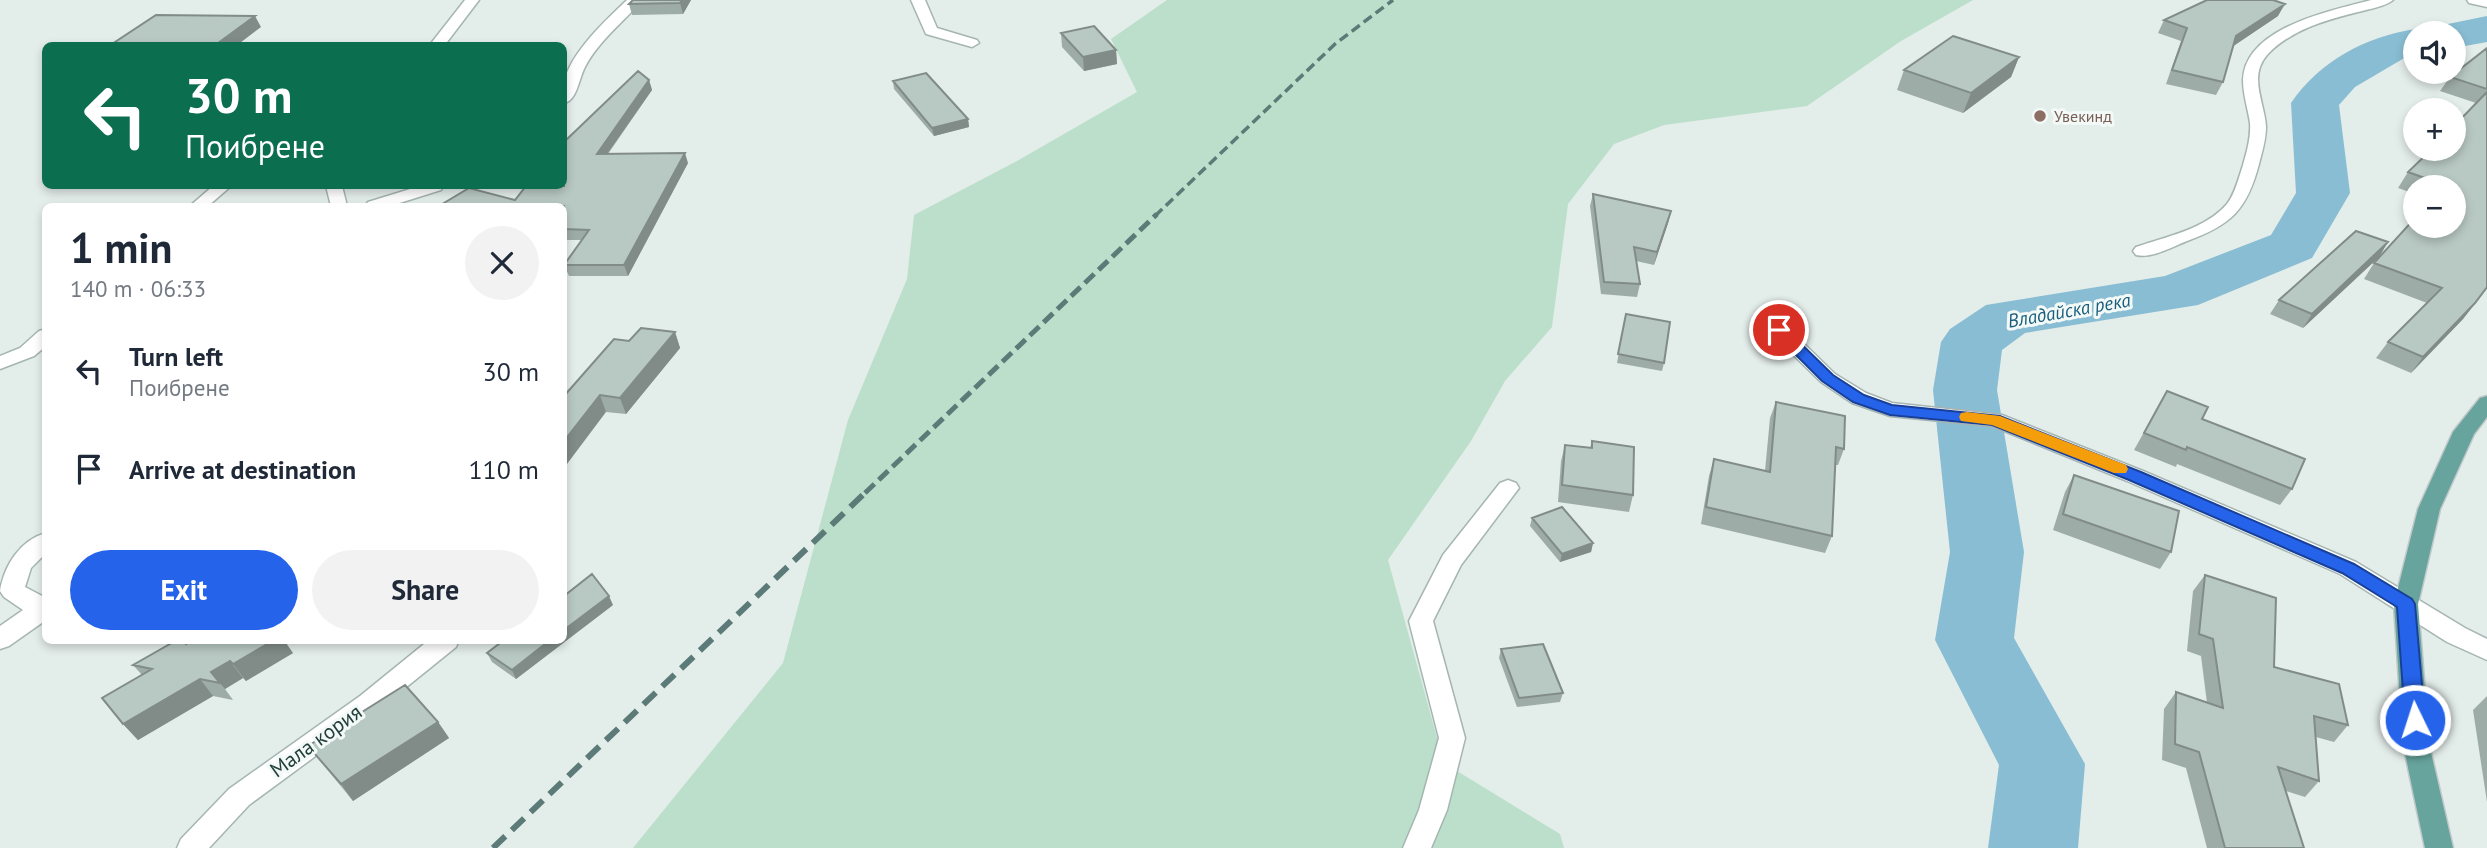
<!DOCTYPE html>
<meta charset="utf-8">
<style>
:root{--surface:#fff;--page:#f2f2f3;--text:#1f2937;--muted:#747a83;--accent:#2563eb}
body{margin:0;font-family:"PT Sans",sans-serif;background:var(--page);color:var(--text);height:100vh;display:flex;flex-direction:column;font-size:26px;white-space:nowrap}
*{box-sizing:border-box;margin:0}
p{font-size:23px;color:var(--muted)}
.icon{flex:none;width:38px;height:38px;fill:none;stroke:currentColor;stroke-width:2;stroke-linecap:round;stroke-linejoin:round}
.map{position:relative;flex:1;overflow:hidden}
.drawer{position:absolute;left:42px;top:203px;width:525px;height:441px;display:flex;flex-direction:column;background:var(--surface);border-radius:10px;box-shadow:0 4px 10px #0003}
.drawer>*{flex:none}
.banner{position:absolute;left:42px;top:42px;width:525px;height:147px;border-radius:10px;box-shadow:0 4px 10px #0003;background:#0b6e4f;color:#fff;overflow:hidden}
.controls{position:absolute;left:2403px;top:21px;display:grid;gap:14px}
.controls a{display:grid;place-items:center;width:63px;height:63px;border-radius:50%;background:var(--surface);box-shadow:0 4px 10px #0003;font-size:35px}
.pin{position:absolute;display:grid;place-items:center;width:60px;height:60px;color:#fff;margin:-30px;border:4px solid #fff;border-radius:50%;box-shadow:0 2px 7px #0007}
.me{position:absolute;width:77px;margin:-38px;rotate:356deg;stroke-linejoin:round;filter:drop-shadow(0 0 5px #0008)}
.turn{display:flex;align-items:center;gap:24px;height:147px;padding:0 28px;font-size:32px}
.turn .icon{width:91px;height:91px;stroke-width:2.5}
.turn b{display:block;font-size:49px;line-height:60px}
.round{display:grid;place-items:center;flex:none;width:74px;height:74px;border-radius:37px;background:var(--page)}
.headline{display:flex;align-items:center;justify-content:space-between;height:119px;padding:0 28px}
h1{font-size:42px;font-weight:700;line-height:52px}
.button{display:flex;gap:14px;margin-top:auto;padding:14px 28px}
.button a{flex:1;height:80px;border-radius:42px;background:var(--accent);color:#fff;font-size:28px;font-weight:700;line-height:80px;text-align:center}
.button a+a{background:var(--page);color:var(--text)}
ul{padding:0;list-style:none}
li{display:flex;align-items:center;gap:21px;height:98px;padding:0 28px}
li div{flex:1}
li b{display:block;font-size:26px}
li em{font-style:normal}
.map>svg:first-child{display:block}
.green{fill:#bbdfca}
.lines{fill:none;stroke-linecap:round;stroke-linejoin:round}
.river{fill:#89bdd3;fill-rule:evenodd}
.street-casing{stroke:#a5b5b2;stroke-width:3}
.primary-casing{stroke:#c1c9c8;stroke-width:3}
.street{fill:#fff;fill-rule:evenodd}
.primary{fill:#66a49d;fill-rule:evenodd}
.rail-far2{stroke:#5c7a77;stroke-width:3.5;stroke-dasharray:10 5;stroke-linecap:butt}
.rail-far1{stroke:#5c7a77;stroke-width:5;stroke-dasharray:13 6;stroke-linecap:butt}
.rail{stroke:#5c7a77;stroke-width:6;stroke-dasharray:17 9;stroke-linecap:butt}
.wall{fill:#9eaca8}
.shaded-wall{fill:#818c88}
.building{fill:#b8c8c3;stroke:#818c88;stroke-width:2}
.route{fill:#2563eb;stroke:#184099;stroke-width:2}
.slow{fill:#f59e0b}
.education-dot{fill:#8d6e63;stroke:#f3f9f7;stroke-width:2.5}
.labels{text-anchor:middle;stroke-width:6;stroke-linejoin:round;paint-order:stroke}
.far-education-label{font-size:16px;fill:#785e54;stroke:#f3f9f7;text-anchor:start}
.water-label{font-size:19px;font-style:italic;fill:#1a5e7d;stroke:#f3f9f7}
.near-street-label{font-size:21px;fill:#223f3b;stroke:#f3f9f7}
</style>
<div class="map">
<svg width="2487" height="848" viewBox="0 0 2487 848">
<rect width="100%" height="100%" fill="#e3edea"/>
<path class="green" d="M 1167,0 L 1973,0 L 1901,41 L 1807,106 L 1664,125 L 1614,144 L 1568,204 L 1552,327 L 1505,381 L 1471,441 L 1388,560 L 1444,763 L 1560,834 L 1564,848 L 633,848 L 783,663 L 848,420 L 907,279 L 914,215 L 1017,161 L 1137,92 L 1111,39 Z"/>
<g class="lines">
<path class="river" d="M 2487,16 L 2487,42 L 2454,48 L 2454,33 L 2433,33 L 2438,26 Z
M 2415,29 L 2431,33 L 2415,33 L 2415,55 L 2406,57 L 2355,87 L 2339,105 L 2350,193 L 2312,258 L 2198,305 L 2025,333 L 2002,350 L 1997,390 L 2024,552 L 2014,638 L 2085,764 L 2078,848 L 1988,848 L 1999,765 L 1935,640 L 1950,552 L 1933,390 L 1941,342 L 1950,329 L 1986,305 L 2165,276 L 2271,235 L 2296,193 L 2291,103 C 2320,61 2365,37 2415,29 Z"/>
<g class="street-casing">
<path id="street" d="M 465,0 L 479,0 L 444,46 L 429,46 Z
M 627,0 L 642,0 C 623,23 599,40 585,67 C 579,78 577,101 564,103 C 564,97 562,88 564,82 C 571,52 606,20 627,0 Z
M 911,0 L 925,0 L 937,28 L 977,40 L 979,43 L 972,47 L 926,34 Z
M 2371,0 L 2393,0 C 2384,7 2369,9 2358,12 C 2326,20 2290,30 2267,55 C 2248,77 2265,103 2266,127 C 2266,140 2262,152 2259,164 C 2247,210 2231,225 2187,241 C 2172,247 2151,259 2136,255 L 2133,251 L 2136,247 C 2165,237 2206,229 2227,204 C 2235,194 2239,177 2243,165 C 2247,151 2251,137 2250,123 C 2248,109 2243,95 2243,80 C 2245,27 2331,11 2371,0 Z
M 2467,0 L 2487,0 L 2487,7 L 2469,3 Z
M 213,186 L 231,186 L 208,206 L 190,206 Z
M 326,186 L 342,186 L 347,206 L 331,206 Z
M 420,186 L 443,186 L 441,190 L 390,206 L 365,206 L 368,202 Z
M 1779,324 L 1786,326 L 1835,374 L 1866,393 L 1892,403 L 2002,415 L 2143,471 L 2356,562 L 2465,628 L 2487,639 L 2487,660 L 2447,642 L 2340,574 L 2127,481 L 1992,426 L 1890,416 L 1852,403 L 1821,382 L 1772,334 L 1769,330 L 1772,326 Z
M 46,329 L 46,346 L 34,356 L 0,369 L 0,356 L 20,348 L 39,331 Z
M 1508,480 L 1516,483 L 1519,488 L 1461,565 L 1433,621 L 1465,738 L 1447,810 L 1431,848 L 1403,848 L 1419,810 L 1439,738 L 1409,621 L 1443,555 L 1500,483 Z
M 46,533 L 46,553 L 31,568 L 25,587 L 46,598 L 46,620 L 9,646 L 0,649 L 0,626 L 23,610 L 4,597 L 0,591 C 4,566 20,540 46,533 Z
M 429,640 L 459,640 L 456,647 L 378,710 L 249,805 L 209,848 L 177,848 L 181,839 L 229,789 L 360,696 Z"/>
</g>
<g class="primary-casing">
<path id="primary" d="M 2487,396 L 2487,417 L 2474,434 L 2440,509 L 2418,604 L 2429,744 L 2453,848 L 2425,848 L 2403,744 L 2394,604 L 2418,509 L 2453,432 L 2480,398 Z"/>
</g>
<use href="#street" class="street"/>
<use href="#primary" class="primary"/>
<path class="rail-far2" d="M 1155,216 L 1335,44 L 1393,0"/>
<path class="rail-far1" d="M 865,493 L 1157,214"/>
<path class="rail" d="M 493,848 L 867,491"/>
</g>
<path class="wall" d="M 633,0 L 691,0 L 683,14 L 632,15 L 629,4 Z
M 2278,16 L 2233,46 L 2223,82 L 2216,95 L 2166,84 L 2181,41 L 2158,33 L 2164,20 Z
M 1061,33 L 1116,50 L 1117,64 L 1084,71 L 1062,47 Z
M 2487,48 L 2487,288 L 2463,319 L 2411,373 L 2376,358 L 2388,342 L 2427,303 L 2364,279 L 2374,263 L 2454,187 L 2415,187 L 2415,194 L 2398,188 L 2408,172 L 2476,103 L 2440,91 L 2450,77 Z
M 2019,57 L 2011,77 L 1963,113 L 1897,90 L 1904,70 Z
M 649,80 L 652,90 L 608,154 L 688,163 L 628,276 L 569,276 L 564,265 L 582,240 L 564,240 L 564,206 L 515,200 Z
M 893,81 L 968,119 L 969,127 L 934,136 L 894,89 Z
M 1593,194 L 1671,211 L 1668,223 L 1654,265 L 1636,261 L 1640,284 L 1637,297 L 1601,294 L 1590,206 Z
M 2388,242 L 2379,257 L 2303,328 L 2270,314 L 2279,300 Z
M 1626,314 L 1664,363 L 1662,371 L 1617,363 Z
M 675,332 L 680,348 L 626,414 L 606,412 L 564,396 L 629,341 Z
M 2167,391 L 2202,419 L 2292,489 L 2280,505 L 2177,464 L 2176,467 L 2134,450 Z
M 1776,402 L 1844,449 L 1838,465 L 1835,465 L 1832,536 L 1825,553 L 1701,524 L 1709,476 L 1714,459 L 1765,471 L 1770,418 Z
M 1592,441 L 1633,495 L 1629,512 L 1558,502 L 1561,461 L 1565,445 L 1590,448 Z
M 2074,475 L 2171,552 L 2160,569 L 2053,530 L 2065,492 Z
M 1532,518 L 1593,543 L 1591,552 L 1560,562 L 1530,526 Z
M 2205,575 L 2274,667 L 2348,725 L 2334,742 L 2316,737 L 2319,781 L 2305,797 L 2286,791 L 2304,848 L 2207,848 L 2186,768 L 2162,760 L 2164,709 L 2176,692 L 2207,703 L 2201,656 L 2187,651 L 2193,591 Z
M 613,605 L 516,679 L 492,662 L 487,653 Z
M 186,644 L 293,653 L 246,681 L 243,678 L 225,689 L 233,700 L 213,696 L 138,740 L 123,724 L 142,675 L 133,665 Z
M 1501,649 L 1563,693 L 1560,702 L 1517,707 L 1499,658 Z
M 2487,696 L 2487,802 L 2473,710 Z
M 438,722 L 449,738 L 353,801 L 308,746 Z"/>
<path class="shaded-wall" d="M 682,0 L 691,0 L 683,14 L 680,3 Z
M 2285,4 L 2278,16 L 2229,49 L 2236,36 Z
M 255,16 L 261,27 L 236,46 L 214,46 Z
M 1116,50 L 1117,64 L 1084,71 L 1083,57 Z
M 2019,57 L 2011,77 L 1963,113 L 1971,93 Z
M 649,80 L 652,90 L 600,164 L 597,154 Z
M 968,119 L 969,127 L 934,136 L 932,128 Z
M 685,153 L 688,163 L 628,276 L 624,265 Z
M 1671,211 L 1668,223 L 1654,265 L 1657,252 Z
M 2388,242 L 2379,257 L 2303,328 L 2312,314 Z
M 2487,288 L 2463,319 L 2411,373 L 2423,357 Z
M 675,332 L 680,348 L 626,414 L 620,398 Z
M 600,395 L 606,412 L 564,468 L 564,441 Z
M 1593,543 L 1591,552 L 1560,562 L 1562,554 Z
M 609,596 L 613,605 L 516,679 L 512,670 L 550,640 L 564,640 L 564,630 Z
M 274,640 L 284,640 L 293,653 L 246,681 L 233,664 Z
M 230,661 L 243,678 L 225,689 L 211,672 Z
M 200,679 L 213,696 L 138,740 L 123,724 Z
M 438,722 L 449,738 L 353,801 L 341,784 Z"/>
<path class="building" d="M 633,0 L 682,0 L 680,3 L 629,4 Z
M 2207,0 L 2273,0 L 2285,4 L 2236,36 L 2223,82 L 2172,70 L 2187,28 L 2164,20 Z
M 156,15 L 255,16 L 214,46 L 109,46 Z
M 1094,26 L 1116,50 L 1083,57 L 1061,33 Z
M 1953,36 L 2019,57 L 1971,93 L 1904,70 Z
M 2487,48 L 2487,89 L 2450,77 Z
M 638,71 L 649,80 L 597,154 L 685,153 L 624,265 L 564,265 L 589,230 L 564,229 L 564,206 L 439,206 L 469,188 L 515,200 L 526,186 L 564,186 L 564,142 Z
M 926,73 L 968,119 L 932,128 L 893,81 Z
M 2487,92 L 2487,287 L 2475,303 L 2423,357 L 2388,342 L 2442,288 L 2374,263 L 2415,218 L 2415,226 L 2454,226 L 2454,187 L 2442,187 L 2444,185 L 2408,172 L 2432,149 L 2454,149 L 2454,126 Z
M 1593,194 L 1671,211 L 1657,252 L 1634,247 L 1640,284 L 1604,282 Z
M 2356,231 L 2388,242 L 2312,314 L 2279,300 Z
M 1626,314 L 1670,322 L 1664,363 L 1618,354 Z
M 641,328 L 675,332 L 620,398 L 600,395 L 564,441 L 564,396 L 614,339 L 629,341 Z
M 2167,391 L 2208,407 L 2202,419 L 2305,459 L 2292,489 L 2187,447 L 2186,450 L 2144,433 Z
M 1776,402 L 1845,416 L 1844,449 L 1836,447 L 1832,536 L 1706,507 L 1714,459 L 1770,472 Z
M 1592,441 L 1634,447 L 1633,495 L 1562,485 L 1565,445 L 1592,448 Z
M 2074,475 L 2179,511 L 2171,552 L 2063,514 Z
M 1562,507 L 1593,543 L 1562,554 L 1532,518 Z
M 592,574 L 609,596 L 564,630 L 564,596 Z
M 2205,575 L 2276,598 L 2274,667 L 2339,684 L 2348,725 L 2314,716 L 2319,781 L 2278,767 L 2304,848 L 2225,848 L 2199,752 L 2175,744 L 2176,692 L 2223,708 L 2213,639 L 2199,634 Z
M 177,640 L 183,640 L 186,644 L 191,640 L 274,640 L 233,664 L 230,661 L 211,672 L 220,683 L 200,679 L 123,724 L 102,698 L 152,669 L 133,665 Z
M 504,640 L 550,640 L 512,670 L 487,653 Z
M 1543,644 L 1563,693 L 1519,698 L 1501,649 Z
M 405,685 L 438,722 L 341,784 L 308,746 Z"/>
<path class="route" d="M 1779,325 L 1784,327 L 1833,375 L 1864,395 L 1892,405 L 2000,416 L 2141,472 L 2354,564 L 2412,599 L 2415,604 L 2425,720 L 2422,726 L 2415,729 L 2408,726 L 2405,720 L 2397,607 L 2342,573 L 2129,480 L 1992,425 L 1890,415 L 1853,402 L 1822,381 L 1774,333 L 1772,330 Z"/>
<path class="slow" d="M 1967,412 L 2000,416 L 2126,465 L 2128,469 L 2126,473 L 2114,473 L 1992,425 L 1961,421 L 1959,417 L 1961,413 Z"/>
<circle class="education-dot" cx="2040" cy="116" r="7"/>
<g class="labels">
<g class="far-education-label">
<text x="2054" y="122">Увекинд</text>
</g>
<g class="water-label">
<text transform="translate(2069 310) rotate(-10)" y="7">Владайска река</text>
</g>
<g class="near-street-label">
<text transform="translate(316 741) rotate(-36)" y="7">Мала кория</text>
</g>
</g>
</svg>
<div class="controls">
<a><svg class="icon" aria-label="sound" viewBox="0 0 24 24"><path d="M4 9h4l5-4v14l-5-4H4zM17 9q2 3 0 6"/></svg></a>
<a>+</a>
<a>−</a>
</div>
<div class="pin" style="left:1779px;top:330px;background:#d93025"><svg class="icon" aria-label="arrive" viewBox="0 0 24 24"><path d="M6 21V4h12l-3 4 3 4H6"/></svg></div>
<svg class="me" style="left:2415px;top:720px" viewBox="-20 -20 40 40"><circle r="17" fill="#2563eb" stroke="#fff" stroke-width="3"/><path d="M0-11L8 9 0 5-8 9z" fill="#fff"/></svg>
<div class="banner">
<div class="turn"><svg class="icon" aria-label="left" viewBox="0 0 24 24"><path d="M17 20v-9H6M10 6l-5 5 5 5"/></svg><div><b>30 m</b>Поибрене</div></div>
</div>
<section class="drawer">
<div class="headline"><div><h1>1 min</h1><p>140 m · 06:33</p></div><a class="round"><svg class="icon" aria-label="close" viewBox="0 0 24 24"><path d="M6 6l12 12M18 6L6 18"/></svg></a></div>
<ul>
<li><svg class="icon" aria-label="left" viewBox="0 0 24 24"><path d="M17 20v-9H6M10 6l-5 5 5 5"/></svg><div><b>Turn left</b><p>Поибрене</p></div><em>30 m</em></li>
<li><svg class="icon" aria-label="arrive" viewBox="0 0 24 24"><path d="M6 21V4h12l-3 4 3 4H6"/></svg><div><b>Arrive at destination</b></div><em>110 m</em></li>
</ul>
<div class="button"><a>Exit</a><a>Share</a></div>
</section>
</div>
